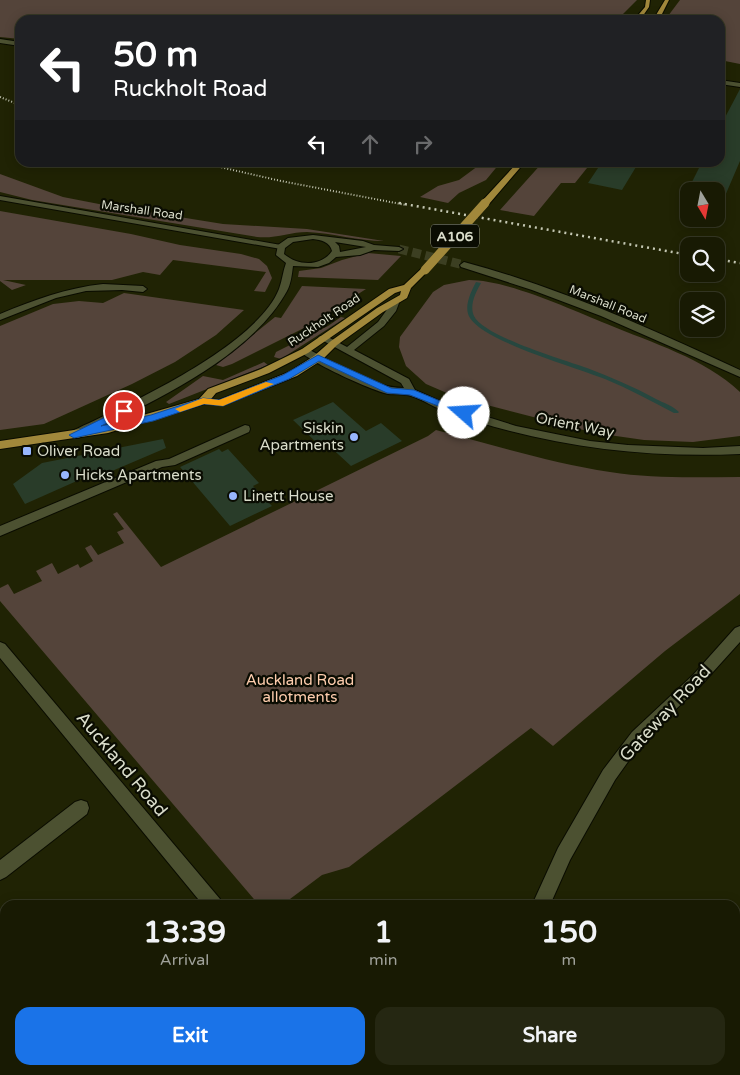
<!DOCTYPE html>
<style>
:root{--surface:#181a03;--page:#252712;--text:#f1f3f6;--muted:#9fa19a;--line:#363825;--accent:#1a73e8}
body{margin:0;font-family:"Varela Round",sans-serif;background:var(--page);color:var(--text);height:100vh;display:flex;flex-direction:column;font-size:19px;white-space:nowrap}
*{box-sizing:border-box;margin:0}
p{font-size:16px;color:var(--muted)}
.icon{flex:none;width:28px;height:28px;fill:none;stroke:currentColor;stroke-width:2;stroke-linecap:round;stroke-linejoin:round}
.map{position:relative;flex:1;overflow:hidden}
.details{position:absolute;left:0px;top:900px;width:740px;height:175px;display:flex;flex-direction:column;background:var(--surface);border-radius:15px 15px 0 0;box-shadow:0 2px 12px #0003,0 0 0 1px var(--line)}
.details>*{flex:none}
.hud{position:absolute;left:15px;top:15px;width:710px;height:152px;border-radius:15px;box-shadow:0 2px 12px #0003,0 0 0 1px var(--line);background:#202124;color:#fff;overflow:hidden}
.needle{width:32px;rotate:170deg}
.buttons{position:absolute;left:680px;top:182px;display:grid;gap:10px}
.buttons a{display:grid;place-items:center;width:45px;height:45px;border-radius:10px;background:var(--surface);box-shadow:0 2px 12px #0003,0 0 0 1px var(--line);font-size:25px}
.pin{position:absolute;display:grid;place-items:center;width:42px;height:42px;color:#fff;margin:-21px;border:2px solid #fff;border-radius:50%;box-shadow:0 1px 5px #0007}
.me{position:absolute;width:55px;margin:-28px;rotate:289deg;stroke-linejoin:round;filter:drop-shadow(0 0 4px #0008)}
.turn{display:flex;align-items:center;gap:18px;height:105px;padding:0 15px;font-size:22px}
.turn .icon{width:65px;height:65px;stroke-width:2.5}
.turn b{display:block;font-size:35px;line-height:42px}
.lanes{display:flex;align-items:center;height:48px;padding:0 15px;background:#0003;justify-content:center;gap:25px;direction:ltr}
.lanes .off{opacity:.35}
.eta{display:flex;justify-content:space-evenly;align-items:center;height:85px;text-align:center}
.eta b{font-size:30px;font-weight:700;line-height:35px}
.button{display:flex;gap:10px;margin-top:auto;padding:10px 15px}
.button a{flex:1;height:58px;border-radius:15px;background:var(--accent);color:#fff;font-size:20px;font-weight:700;line-height:58px;text-align:center}
.button a+a{background:var(--page);color:var(--text)}
.map>svg:first-child{display:block}
.green{fill:#54443a}
.lines{fill:none;stroke-linecap:round;stroke-linejoin:round}
.stream{fill:#27473f;fill-rule:evenodd}
.building{fill:#293c29}
.tertiary-tunnel{stroke:#3c3f22;stroke-width:9;stroke-dasharray:9 4.5;stroke-linecap:butt}
.pedestrian-casing{stroke:#0a0c00;stroke-width:2}
.minor-casing{stroke:#0a0c00;stroke-width:2}
.tertiary-casing{stroke:#0a0c00;stroke-width:2}
.primary-casing{stroke:#0a0c00;stroke-width:2}
.pedestrian{fill:#4c5131;fill-rule:evenodd}
.minor{fill:#4c5131;fill-rule:evenodd}
.tertiary{fill:#4c5131;fill-rule:evenodd}
.primary{fill:#a1883b;fill-rule:evenodd}
.rail-far1{stroke:#c5c8b4;stroke-width:2;stroke-dasharray:1 2;stroke-linecap:butt}
.rail{stroke:#c5c8b4;stroke-width:2.5;stroke-dasharray:2 4;stroke-linecap:butt}
.primary-bridge-far1-casing{stroke:#0a0c00;stroke-width:8;stroke-linecap:butt}
.primary-bridge-casing{stroke:#0a0c00;stroke-width:9;stroke-linecap:butt}
.primary-bridge-far1{stroke:#a1883b;stroke-width:7}
.primary-bridge{stroke:#a1883b;stroke-width:9}
.route{fill:#1a73e8;stroke:#114b97}
.slow{fill:#f59e0b}
.poi-dot{fill:#97b6fd;stroke:#0a0c02;stroke-width:2}
.labels{text-anchor:middle;stroke-width:4.5;stroke-linejoin:round;paint-order:stroke}
.far-street-label{font-size:12px;fill:#d9dcca;stroke:#0a0c02}
.shield{fill:#0a0c02;stroke:#9b9e8e;stroke-width:1}
.shield-label{font-size:14px;font-weight:bold;fill:#d9dcca}
.street-label{font-size:15px;fill:#d9dcca;stroke:#0a0c02}
.poi-label{font-size:15px;fill:#d9dcca;stroke:#0a0c02;text-anchor:start}
.park-label{font-size:15px;fill:#fecdad;stroke:#0a0c02}
.near-street-label{font-size:18px;fill:#d9dcca;stroke:#0a0c02}
</style>
<div class="map">
<svg width="740" height="1075" viewBox="0 0 740 1075">
<rect width="100%" height="100%" fill="#202304"/>
<path class="green" d="M 0,0 L 637,0 L 617,20 L 20,20 L 20,39 L 0,37 Z
M 680,0 L 740,0 L 740,64 L 720,60 L 720,20 L 665,20 Z
M 543,162 L 591,163 L 575,183 L 561,183 L 534,216 L 500,210 Z
M 482,163 L 500,163 L 486,180 L 459,193 L 448,203 L 420,197 L 438,186 L 459,180 Z
M 0,174 L 63,197 L 99,204 L 223,224 L 307,229 L 384,241 C 358,241 333,233 307,232 C 290,232 275,239 257,237 L 32,200 L 0,192 Z
M 0,211 L 131,234 L 180,245 L 241,254 L 259,259 L 267,266 L 272,278 L 265,292 L 254,291 L 266,272 L 173,260 L 160,275 L 143,272 L 112,280 L 3,280 L 26,285 L 12,290 L 0,281 Z
M 368,253 L 401,256 L 378,280 L 298,277 L 299,271 L 321,268 L 342,260 Z
M 469,280 C 508,280 570,309 607,324 C 652,343 704,358 740,392 L 740,436 L 693,442 L 644,440 L 595,433 L 456,397 L 426,384 L 406,366 L 399,347 L 400,337 L 433,292 L 444,285 Z
M 302,286 L 366,289 L 310,325 L 232,364 L 223,367 L 216,365 L 275,317 L 281,318 Z
M 124,293 L 244,310 L 216,335 L 175,362 L 132,384 L 44,424 L 0,430 L 0,326 L 53,304 L 79,301 L 103,303 Z
M 341,317 L 345,318 L 281,359 L 274,357 L 276,352 L 328,326 Z
M 264,362 L 268,365 L 169,404 L 166,402 L 203,376 L 223,380 Z
M 436,430 C 494,445 551,463 610,472 C 653,479 697,477 740,477 L 740,594 L 665,651 L 553,746 L 531,728 L 349,867 L 322,875 L 282,905 L 259,905 L 0,601 L 0,588 L 8,584 L 14,594 L 42,581 L 36,571 L 52,563 L 58,574 L 78,564 L 80,568 L 93,561 L 85,548 L 91,545 L 98,555 L 124,543 L 117,532 L 124,529 L 113,514 L 117,512 L 161,567 L 428,436 Z"/>
<g class="lines">
<path class="stream" d="M 476,282 L 481,283 C 476,292 469,305 474,316 C 483,336 564,360 587,368 C 611,377 634,387 656,399 C 664,403 673,406 679,412 L 678,413 L 674,413 C 651,401 629,389 605,379 C 575,367 485,342 470,318 C 463,307 471,292 476,282 Z"/>
</g>
<path class="building" d="M 740,89 L 740,161 L 719,210 L 716,209 L 716,191 L 689,191 L 689,204 L 682,202 L 702,162 L 720,162 L 720,127 Z
M 602,162 L 639,162 L 622,190 L 588,183 Z
M 333,402 L 366,431 L 381,423 L 402,441 L 351,466 L 326,443 L 320,446 L 293,420 Z
M 163,439 L 166,448 L 91,480 L 88,476 L 25,504 L 13,484 L 42,463 Z
M 219,449 L 222,452 L 228,449 L 259,483 L 253,486 L 272,506 L 230,526 L 180,467 Z"/>
<g class="lines">
<path class="tertiary-tunnel" d="M 399,249 L 464,265"/>
<g class="pedestrian-casing">
<path id="pedestrian" d="M 81,800 L 87,802 L 89,808 L 87,814 L 6,877 L 0,880 L 0,860 L 75,802 Z"/>
</g>
<g class="minor-casing">
<path id="minor" d="M 720,80 L 740,83 L 740,87 L 720,84 Z
M 0,196 L 281,245 L 285,247 L 281,249 L 0,200 Z
M 103,284 L 143,286 L 147,289 L 143,292 L 122,290 L 86,291 L 56,298 L 0,320 L 0,314 C 34,300 66,288 103,284 Z
M 245,425 L 249,426 L 250,429 L 249,432 L 175,465 L 162,467 L 0,536 L 0,526 L 156,461 L 169,459 Z
M 740,626 L 740,642 L 703,683 L 642,742 L 615,780 L 570,860 L 550,905 L 532,905 L 558,848 L 603,770 L 632,732 L 693,675 L 735,628 Z
M 0,642 L 5,644 L 220,899 L 223,905 L 203,905 L 0,658 Z
M 455,1070 L 475,1070 L 473,1075 L 453,1075 Z"/>
</g>
<g class="tertiary-casing">
<path id="tertiary" d="M 0,39 L 20,42 L 20,46 L 0,43 Z
M 313,235 L 363,241 L 374,245 L 399,247 L 403,249 L 399,251 L 374,250 L 360,255 L 336,257 L 329,263 L 318,267 L 293,266 C 292,274 291,284 287,291 C 249,360 146,405 78,438 L 70,438 L 68,435 L 70,432 C 125,406 256,347 279,289 C 282,281 283,271 286,263 L 276,255 L 278,245 L 288,238 ZM 313,239 C 321,240 330,242 332,251 C 321,267 298,266 284,254 L 285,248 L 293,242 ZM 335,242 L 366,247 L 340,252 L 339,246 Z
M 464,262 C 559,287 651,329 740,370 L 740,377 L 601,316 L 532,290 L 461,267 L 460,265 Z
M 394,300 L 399,303 L 396,311 L 384,326 L 354,350 L 409,379 L 415,390 L 449,405 L 516,426 L 590,441 L 628,445 L 703,448 L 740,446 L 740,454 C 650,458 564,448 478,422 C 464,418 449,413 435,407 C 427,403 419,398 411,396 C 404,393 396,395 388,394 C 371,390 311,363 300,351 L 302,349 L 308,349 C 337,364 371,388 404,388 L 401,383 L 318,338 L 320,336 L 326,336 L 347,347 L 378,322 L 386,311 L 391,301 Z"/>
</g>
<g class="primary-casing">
<path id="primary" d="M 646,0 L 650,0 L 649,7 L 640,20 L 634,20 L 645,7 Z
M 665,0 L 669,0 L 659,20 L 653,20 Z
M 518,162 L 525,162 L 489,204 L 483,204 L 483,200 Z
M 422,268 L 429,270 L 411,288 L 407,298 L 383,312 L 337,345 L 322,360 L 297,376 L 224,405 L 204,404 L 108,433 L 0,449 L 0,441 L 108,425 L 199,399 L 208,389 L 261,369 L 302,349 L 389,289 L 404,285 ZM 401,291 L 400,295 L 377,308 L 331,341 L 314,356 L 289,372 L 219,400 L 211,399 L 216,393 L 269,373 L 308,353 L 395,293 Z"/>
</g>
<use href="#pedestrian" class="pedestrian"/>
<use href="#minor" class="minor"/>
<use href="#tertiary" class="tertiary"/>
<use href="#primary" class="primary"/>
<path class="rail-far1" d="M 0,97 L 20,105
M 198,162 L 281,181 L 406,205"/>
<path class="rail" d="M 399,203 L 689,255
M 716,259 L 740,263"/>
<g class="primary-bridge-far1-casing">
<path id="primary-bridge-far1" d="M 484,205 L 486,202"/>
</g>
<g class="primary-bridge-casing">
<path id="primary-bridge" d="M 425,270 L 485,203"/>
</g>
<use href="#primary-bridge-far1" class="primary-bridge-far1"/>
<use href="#primary-bridge" class="primary-bridge"/>
</g>
<path class="route" d="M 318,355 L 391,388 L 414,390 L 469,413 L 468,415 L 461,415 L 410,395 L 387,393 L 319,361 L 289,379 L 223,406 L 204,404 L 153,421 L 74,438 L 69,435 L 124,408 L 129,411 L 128,413 L 101,426 L 151,415 L 203,398 L 219,400 L 283,375 Z"/>
<path class="slow" d="M 266,382 L 274,384 L 223,406 L 204,404 L 180,412 L 175,409 L 203,398 L 219,400 Z"/>
<g class="poi-dot">
<circle cx="354" cy="437" r="5"/>
<rect x="22" y="446" width="10" height="10" rx="2.5"/>
<circle cx="65" cy="475" r="5"/>
<circle cx="233" cy="496" r="5"/>
</g>
<g class="labels">
<g class="far-street-label">
<text transform="translate(142 210) rotate(8)" y="4">Marshall Road</text>
<text transform="translate(608 304) rotate(22)" y="4">Marshall Road</text>
<text transform="translate(324 320) rotate(-34)" y="4">Ruckholt Road</text>
</g>
<rect class="shield" x="431" y="224.5" width="48" height="23" rx="4"/>
<g class="shield-label">
<text x="455" y="241">A106</text>
</g>
<g class="street-label">
<text transform="translate(575 425) rotate(11)" y="5">Orient Way</text>
</g>
<g class="poi-label">
<text x="344" y="433" text-anchor="end">Siskin<tspan x="344" dy="17">Apartments</tspan></text>
<text x="37" y="456">Oliver Road</text>
<text x="75" y="480">Hicks Apartments</text>
<text x="243" y="501">Linett House</text>
</g>
<g class="park-label">
<text x="300" y="685">Auckland Road<tspan x="300" dy="17">allotments</tspan></text>
</g>
<g class="near-street-label">
<text transform="translate(665 713) rotate(-47)" y="6">Gateway Road</text>
<text transform="translate(122 764) rotate(50)" y="6">Auckland Road</text>
</g>
</g>
</svg>
<div class="buttons">
<a><svg class="needle" viewBox="-14 -14 28 28"><path d="M0-13l5 13h-10z" fill="#e53935"/><path d="M0 13l5-13h-10z" fill="#9fa19a"/></svg></a>
<a><svg class="icon" aria-label="search" viewBox="0 0 24 24"><circle cx="10" cy="10" r="6"/><path d="M15 15l6 6"/></svg></a>
<a><svg class="icon" aria-label="layers" viewBox="0 0 24 24"><path d="M12 4l9 5-9 5-9-5zM3 14l9 5 9-5"/></svg></a>
</div>
<div class="pin" style="left:124px;top:411px;background:#d93025"><svg class="icon" aria-label="arrive" viewBox="0 0 24 24"><path d="M6 21V4h12l-3 4 3 4H6"/></svg></div>
<svg class="me" style="left:464px;top:413px" viewBox="-20 -20 40 40"><circle r="19" fill="#fff"/><path d="M0-13L10 11 0 6-10 11z" fill="#1a73e8"/></svg>
<div class="hud">
<div class="turn"><svg class="icon" aria-label="left" viewBox="0 0 24 24"><path d="M17 20v-9H6M10 6l-5 5 5 5"/></svg><div><b>50 m</b>Ruckholt Road</div></div>
<div class="lanes"><svg class="icon" aria-label="left" viewBox="0 0 24 24"><path d="M17 20v-9H6M10 6l-5 5 5 5"/></svg><svg class="icon off" aria-label="ahead" viewBox="0 0 24 24"><path d="M12 20V5M6 11l6-6 6 6"/></svg><svg class="icon off" aria-label="right" viewBox="0 0 24 24"><path d="M7 20v-9h11M14 6l5 5-5 5"/></svg></div>
</div>
<section class="details">
<div class="eta">
<div><b>13:39</b><p>Arrival</p></div>
<div><b>1</b><p>min</p></div>
<div><b>150</b><p>m</p></div>
</div>
<div class="button"><a>Exit</a><a>Share</a></div>
</section>
</div>
